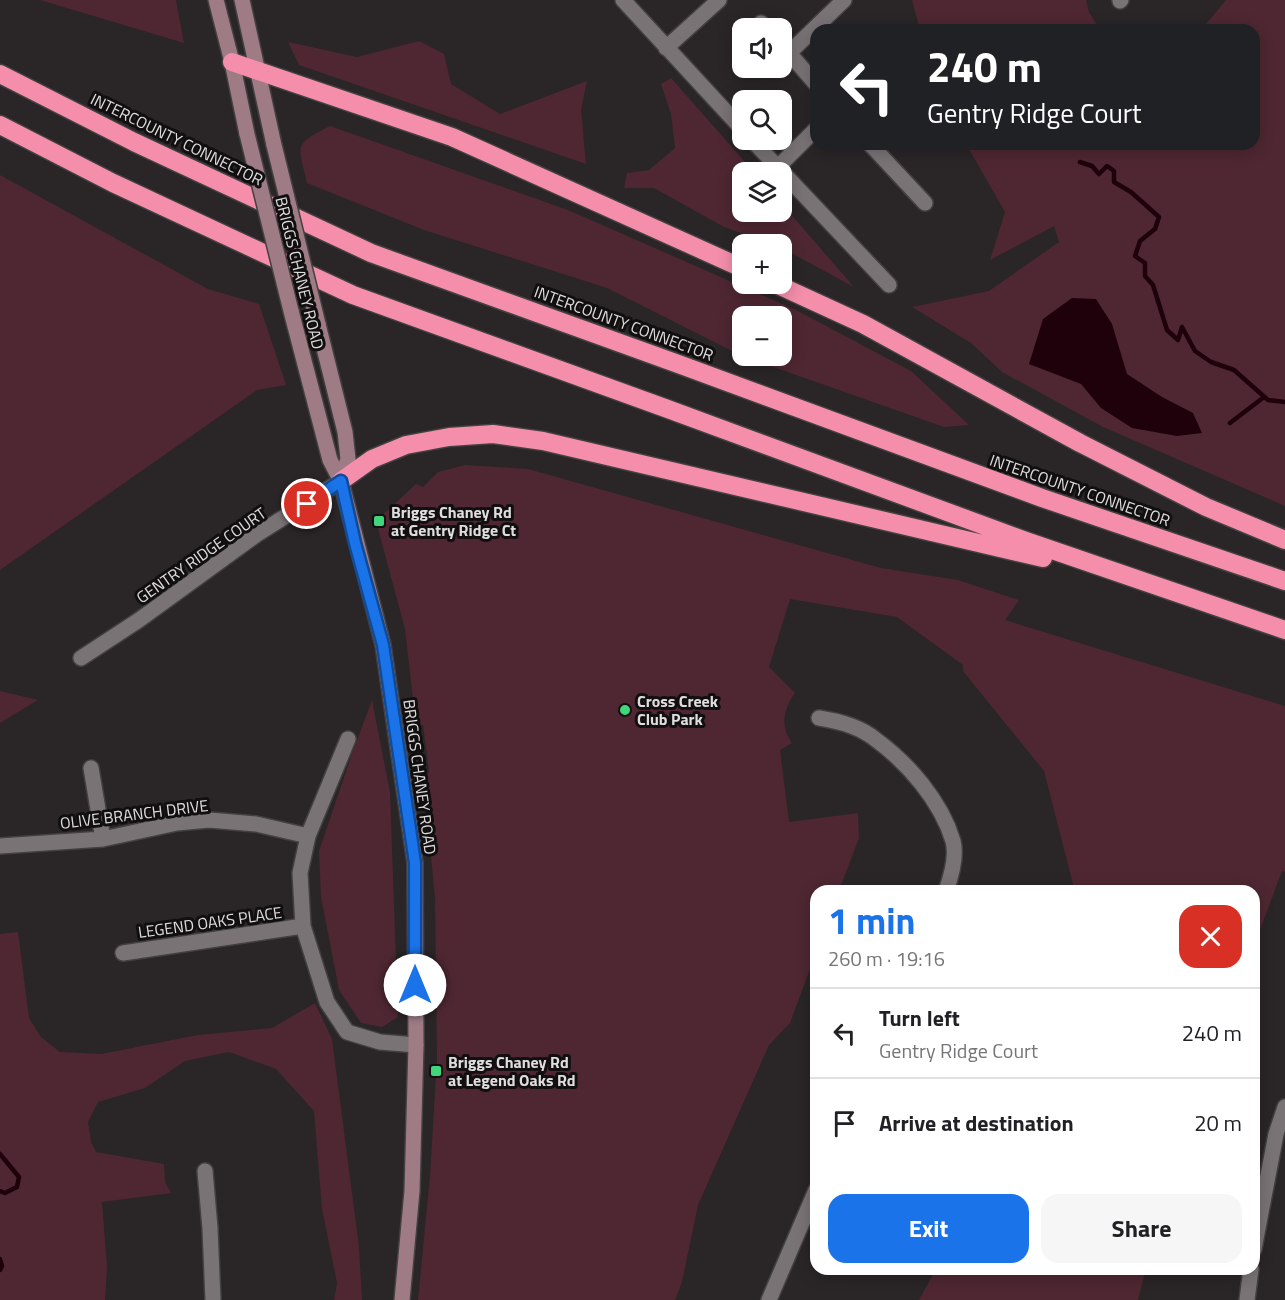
<!DOCTYPE html>
<meta charset="utf-8">
<style>
:root{--surface:#fff;--page:#f6f6f6;--text:#202124;--muted:#757577;--line:#e0e0e0;--accent:#1a73e8}
body{margin:0;font-family:"Titillium Web",sans-serif;background:var(--page);color:var(--text);height:100vh;display:flex;flex-direction:column;font-size:22px;white-space:nowrap}
*{box-sizing:border-box;margin:0}
p{font-size:20px;color:var(--muted)}
.icon{flex:none;width:33px;height:33px;fill:none;stroke:currentColor;stroke-width:2;stroke-linecap:round;stroke-linejoin:round}
.map{position:relative;flex:1;overflow:hidden}
.side{position:absolute;left:810px;top:885px;width:450px;height:390px;display:flex;flex-direction:column;background:var(--surface);border-radius:18px;box-shadow:0 3px 15px #0003}
.side>*{flex:none}
.guide{position:absolute;left:810px;top:24px;width:450px;height:126px;border-radius:18px;box-shadow:0 3px 15px #0003;background:#202124;color:#fff;overflow:hidden}
.tools{position:absolute;left:732px;top:18px;display:grid;gap:12px}
.tools a{display:grid;place-items:center;width:60px;height:60px;border-radius:12px;background:var(--surface);box-shadow:0 3px 15px #0003;font-size:30px}
.pin{position:absolute;display:grid;place-items:center;width:51px;height:51px;color:#fff;margin:-26px;border:3px solid #fff;border-radius:50%;box-shadow:0 2px 6px #0007}
.me{position:absolute;width:66px;margin:-33px;rotate:0deg;stroke-linejoin:round;filter:drop-shadow(0 0 4px #0008)}
.turn{display:flex;align-items:center;gap:21px;height:126px;padding:0 18px;font-size:27px}
.turn .icon{width:78px;height:78px;stroke-width:2.5}
.turn b{display:block;font-size:42px;line-height:51px}
.round{display:grid;place-items:center;flex:none;width:63px;height:63px;border-radius:18px;background:var(--page)}
.summary{display:flex;align-items:center;justify-content:space-between;height:102px;padding:0 18px}
h1{font-size:36px;font-weight:700;line-height:45px;color:var(--accent)}
.button{display:flex;gap:12px;margin-top:auto;padding:12px 18px}
.button a{flex:1;height:69px;border-radius:18px;background:var(--accent);color:#fff;font-size:24px;font-weight:700;line-height:69px;text-align:center}
.button a+a{background:var(--page);color:var(--text)}
ul{padding:0;list-style:none}
li{display:flex;align-items:center;gap:18px;height:90px;padding:0 18px;border-top:2px solid var(--line)}
li div{flex:1}
li b{display:block;font-size:22px}
li em{font-style:normal}
.map>svg:first-child{display:block}
.green{fill:#4e2732;fill-rule:evenodd}
.water{fill:#1f010b}
.lines{fill:none;stroke-linecap:round;stroke-linejoin:round}
.stream{stroke:#1f010b;stroke-width:4.5}
.street-casing{stroke:#434041;stroke-width:18}
.secondary-casing{stroke:#434041;stroke-width:18}
.highway-casing{stroke:#434041;stroke-width:21}
.street{stroke:#797375;stroke-width:15}
.secondary{stroke:#9e7b85;stroke-width:15}
.highway{stroke:#f48eab;stroke-width:18}
.secondary-bridge-casing{stroke:#434041;stroke-width:18;stroke-linecap:butt}
.secondary-bridge{stroke:#9e7b85;stroke-width:15}
.route-casing{stroke:#114b97;stroke-width:15}
.route{stroke:#1a73e8;stroke-width:10}
.poi-dot{fill:#40d77c;stroke:#110f0f;stroke-width:2}
.labels{text-anchor:middle;stroke-width:6;stroke-linejoin:round;paint-order:stroke}
.street-label{font-size:16px;fill:#e0ddde;stroke:#110f0f}
.poi-label{font-size:16px;font-weight:bold;fill:#e0ddde;stroke:#110f0f;text-anchor:start}
</style>
<div class="map">
<svg width="1285" height="1300" viewBox="0 0 1285 1300">
<rect width="100%" height="100%" fill="#2a2526"/>
<path class="green" d="M 40,0 L 176,0 L 184,43 Z
M 912,0 L 1086,0 L 1089,12 L 1100,30 L 920,30 Z
M 1226,0 L 1285,0 L 1285,506 L 1103,427 L 1002,372 L 971,343 L 912,307 L 989,291 L 1059,242 L 1054,226 L 990,260 L 1005,212 L 966,144 L 1254,144 L 1254,30 L 1201,30 Z
M 419,41 L 444,54 L 451,84 L 500,114 L 587,81 L 581,110 L 586,164 L 299,65 L 288,42 L 357,57 Z
M 671,78 L 754,172 L 742,172 L 742,212 L 782,212 L 782,204 L 854,287 L 782,248 L 782,244 L 772,244 L 724,227 L 654,188 L 624,188 L 627,173 L 649,170 L 675,148 L 671,114 L 661,84 Z
M 330,126 L 568,210 L 796,310 L 911,371 L 969,425 L 944,427 L 742,356 L 607,288 L 424,230 L 307,183 C 298,144 293,145 330,126 ZM 742,316 L 782,316 L 782,356 L 742,356 Z
M 0,175 L 208,289 L 259,304 L 286,385 L 257,390 L 0,570 Z
M 465,465 L 528,469 L 881,568 L 958,580 L 1019,600 L 1005,620 L 1285,706 L 1285,872 L 1282,871 L 1254,946 L 1254,891 L 1071,891 L 1073,884 L 1044,771 L 963,671 L 963,665 L 897,617 L 790,599 L 769,667 L 795,693 C 783,710 780,726 792,743 L 780,750 L 789,822 L 858,813 L 859,838 L 839,891 L 816,891 L 816,953 L 790,1023 L 769,1045 L 698,1205 L 682,1282 L 675,1300 L 418,1300 L 430,1176 L 437,1059 L 435,898 L 424,784 L 429,771 L 423,725 L 416,725 L 405,629 L 376,521 L 416,484 L 423,487 L 438,472 Z
M 0,691 L 38,700 L 0,723 Z
M 372,700 L 390,792 L 398,1017 L 382,1027 L 361,1023 L 339,990 L 321,897 L 319,851 L 353,751 Z
M 18,932 L 29,1018 L 41,1037 L 60,1052 L 101,1054 L 198,1035 L 272,1028 L 315,1003 L 332,1039 L 359,1247 L 362,1300 L 334,1300 L 337,1283 L 322,1209 L 314,1111 L 276,1069 L 229,1052 L 185,1061 L 145,1088 L 98,1102 L 88,1122 L 91,1142 L 96,1152 L 164,1164 L 165,1182 L 171,1193 L 102,1202 L 107,1266 L 105,1300 L 0,1300 L 0,934 Z
M 936,1269 L 1146,1269 L 1138,1300 L 919,1300 Z"/>
<path class="water" d="M 1072,298 L 1096,299 L 1112,324 L 1127,374 L 1162,397 L 1193,413 L 1202,433 L 1177,436 L 1132,428 L 1101,408 L 1081,384 L 1029,364 L 1043,319 Z"/>
<g class="lines">
<path class="stream" d="M 1080,162 L 1092,166 L 1099,174 L 1107,166 L 1114,171 L 1114,182 L 1131,192 L 1159,217 L 1155,229 L 1140,241 L 1135,256 L 1145,263 L 1145,276 L 1153,285 L 1167,330 L 1178,340 L 1182,327 L 1195,351 L 1211,362 L 1234,370 L 1268,400 L 1285,402
M 1230,423 L 1264,397
M 0,1154 L 19,1177 L 17,1187 L 5,1193 L 0,1191
M 0,1259 L 2,1266 L 0,1270"/>
<g class="street-casing">
<path id="street" d="M 623,0 L 742,129
M 1120,1 L 1121,0
M 761,23 L 767,28
M 782,44 L 789,53 L 844,0
M 666,48 L 719,0
M 789,53 L 816,84
M 752,140 L 889,285
M 870,144 L 925,203
M 778,167 L 816,129
M 81,658 L 139,620 L 256,535 L 341,481
M 819,718 C 839,721 859,726 875,739 C 908,763 941,801 953,841 C 957,856 951,877 946,891
M 348,739 L 308,836 L 300,873 L 303,926 L 327,1002 L 347,1032 L 380,1042 L 416,1045
M 91,768 L 103,839
M 0,846 L 103,839 L 177,823 L 209,820 L 256,824 L 308,836
M 123,953 L 303,926
M 205,1171 L 210,1228 L 213,1300
M 1254,1249 L 1276,1134 L 1285,1107
M 769,1300 L 816,1190
M 1247,1300 L 1251,1269"/>
</g>
<g class="secondary-casing">
<path id="secondary" d="M 216,0 L 232,62 L 247,134
M 242,0 L 274,145
M 291,311 L 330,460 L 341,481 L 383,645 L 415,863 L 416,1045 L 412,1191 L 402,1300
M 318,324 L 345,432 L 348,459 L 341,481"/>
</g>
<g class="highway-casing">
<path id="highway" d="M 232,62 L 452,137 L 742,268
M 0,74 L 134,142 L 371,253 L 681,365 L 1042,498 L 1285,581
M 0,125 L 113,183 L 353,295 L 665,408 L 1026,541 L 1285,630
M 776,284 L 863,324 L 1080,443 L 1206,507 L 1285,540
M 341,481 L 372,459 L 406,445 L 449,437 L 493,434 L 543,441 L 1043,558"/>
</g>
<use href="#street" class="street"/>
<use href="#secondary" class="secondary"/>
<use href="#highway" class="highway"/>
<g class="secondary-bridge-casing">
<path id="secondary-bridge" d="M 247,134 L 291,311
M 274,145 L 318,324"/>
</g>
<use href="#secondary-bridge" class="secondary-bridge"/>
</g>
<g class="lines">
<g class="route-casing">
<path id="route" d="M 307,504 L 341,481 L 355,543 L 383,645 L 415,863 L 415,985"/>
</g>
<use href="#route" class="route"/>
</g>
<g class="poi-dot">
<rect x="373" y="515" width="12" height="12" rx="3"/>
<circle cx="625" cy="710" r="6"/>
<rect x="430" y="1065" width="12" height="12" rx="3"/>
</g>
<g class="labels">
<g class="street-label">
<text transform="translate(177 139) rotate(26)" y="6">INTERCOUNTY CONNECTOR</text>
<text transform="translate(300 273) rotate(76)" y="6">BRIGGS CHANEY ROAD</text>
<text transform="translate(624 323) rotate(20)" y="6">INTERCOUNTY CONNECTOR</text>
<text transform="translate(1080 490) rotate(19)" y="6">INTERCOUNTY CONNECTOR</text>
<text transform="translate(201 555) rotate(-35)" y="6">GENTRY RIDGE COURT</text>
<text transform="translate(420 777) rotate(82)" y="6">BRIGGS CHANEY ROAD</text>
<text transform="translate(134 814) rotate(-7)" y="6">OLIVE BRANCH DRIVE</text>
<text transform="translate(210 922) rotate(-8)" y="6">LEGEND OAKS PLACE</text>
</g>
<g class="poi-label">
<text x="391" y="518">Briggs Chaney Rd<tspan x="391" dy="18">at Gentry Ridge Ct</tspan></text>
<text x="637" y="707">Cross Creek<tspan x="637" dy="18">Club Park</tspan></text>
<text x="448" y="1068">Briggs Chaney Rd<tspan x="448" dy="18">at Legend Oaks Rd</tspan></text>
</g>
</g>
</svg>
<div class="tools">
<a><svg class="icon" aria-label="sound" viewBox="0 0 24 24"><path d="M4 9h4l5-4v14l-5-4H4zM17 9q2 3 0 6"/></svg></a>
<a><svg class="icon" aria-label="search" viewBox="0 0 24 24"><circle cx="10" cy="10" r="6"/><path d="M15 15l6 6"/></svg></a>
<a><svg class="icon" aria-label="layers" viewBox="0 0 24 24"><path d="M12 4l9 5-9 5-9-5zM3 14l9 5 9-5"/></svg></a>
<a>+</a>
<a>−</a>
</div>
<div class="pin" style="left:307px;top:504px;background:#d93025"><svg class="icon" aria-label="arrive" viewBox="0 0 24 24"><path d="M6 21V4h12l-3 4 3 4H6"/></svg></div>
<svg class="me" style="left:415px;top:985px" viewBox="-20 -20 40 40"><circle r="19" fill="#fff"/><path d="M0-13L10 11 0 6-10 11z" fill="#1a73e8"/></svg>
<div class="guide">
<div class="turn"><svg class="icon" aria-label="left" viewBox="0 0 24 24"><path d="M17 20v-9H6M10 6l-5 5 5 5"/></svg><div><b>240 m</b>Gentry Ridge Court</div></div>
</div>
<section class="side">
<div class="summary"><div><h1>1 min</h1><p>260 m · 19:16</p></div><a class="round" style="background:#d93025;color:#fff"><svg class="icon" aria-label="close" viewBox="0 0 24 24"><path d="M6 6l12 12M18 6L6 18"/></svg></a></div>
<ul>
<li><svg class="icon" aria-label="left" viewBox="0 0 24 24"><path d="M17 20v-9H6M10 6l-5 5 5 5"/></svg><div><b>Turn left</b><p>Gentry Ridge Court</p></div><em>240 m</em></li>
<li><svg class="icon" aria-label="arrive" viewBox="0 0 24 24"><path d="M6 21V4h12l-3 4 3 4H6"/></svg><div><b>Arrive at destination</b></div><em>20 m</em></li>
</ul>
<div class="button"><a>Exit</a><a>Share</a></div>
</section>
</div>
